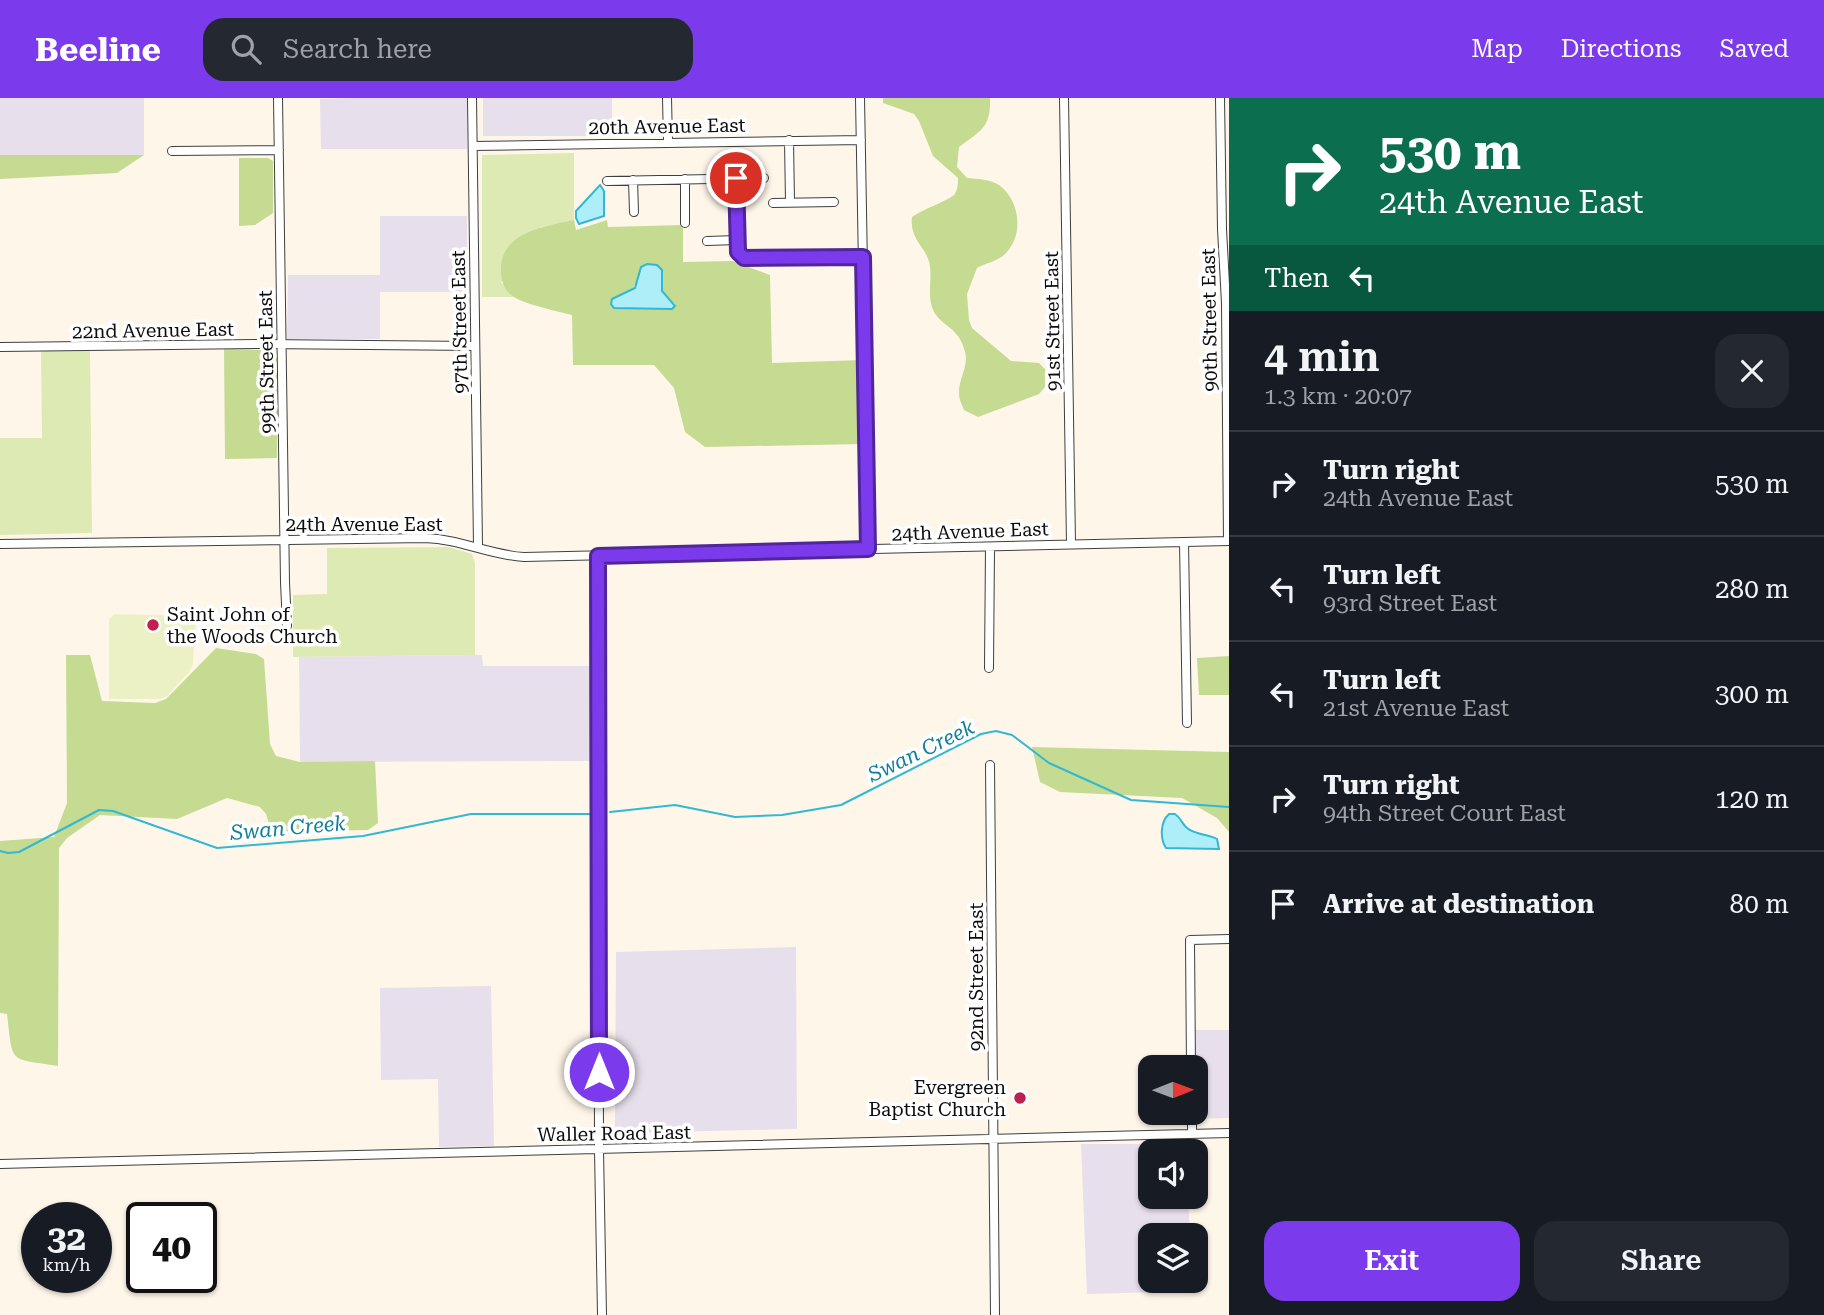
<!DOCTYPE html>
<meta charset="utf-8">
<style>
:root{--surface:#171b24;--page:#242831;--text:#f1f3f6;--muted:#9ea1a6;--line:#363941;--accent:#7c3aed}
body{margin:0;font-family:"Roboto Serif",serif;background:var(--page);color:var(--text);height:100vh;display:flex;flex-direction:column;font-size:26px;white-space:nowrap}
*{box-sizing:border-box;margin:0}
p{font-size:23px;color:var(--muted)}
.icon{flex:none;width:38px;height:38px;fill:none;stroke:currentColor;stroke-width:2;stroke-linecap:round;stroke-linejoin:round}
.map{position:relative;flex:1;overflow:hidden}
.side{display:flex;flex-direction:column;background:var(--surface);width:595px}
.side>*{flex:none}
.top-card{background:#0b6e4f;color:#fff;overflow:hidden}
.needle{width:46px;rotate:89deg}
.tools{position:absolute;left:1138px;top:957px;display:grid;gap:14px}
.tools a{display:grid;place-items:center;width:70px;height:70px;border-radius:14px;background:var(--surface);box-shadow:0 2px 5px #0004;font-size:35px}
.speed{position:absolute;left:21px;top:1104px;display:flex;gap:14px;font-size:35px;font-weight:700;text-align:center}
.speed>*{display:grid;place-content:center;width:91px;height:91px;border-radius:50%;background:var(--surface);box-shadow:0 2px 5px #0004;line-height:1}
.speed small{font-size:18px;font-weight:400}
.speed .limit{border:4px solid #111;border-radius:10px;background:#fff;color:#111}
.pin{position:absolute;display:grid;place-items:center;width:60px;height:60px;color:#fff;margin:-30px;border:4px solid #fff;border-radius:50%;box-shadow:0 2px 7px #0007}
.me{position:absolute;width:77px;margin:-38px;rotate:0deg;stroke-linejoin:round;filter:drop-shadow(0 0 5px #0008)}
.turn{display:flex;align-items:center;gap:24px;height:147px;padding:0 35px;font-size:32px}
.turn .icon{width:91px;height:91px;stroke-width:2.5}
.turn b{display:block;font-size:49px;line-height:60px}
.then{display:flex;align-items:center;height:66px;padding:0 35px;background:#0003;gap:14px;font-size:26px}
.round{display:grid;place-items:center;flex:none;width:74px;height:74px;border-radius:21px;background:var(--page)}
.overview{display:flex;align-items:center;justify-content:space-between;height:119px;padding:0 35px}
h1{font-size:42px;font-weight:600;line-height:52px}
.primary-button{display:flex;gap:14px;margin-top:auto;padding:14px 35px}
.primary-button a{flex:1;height:80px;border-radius:21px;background:var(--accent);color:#fff;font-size:28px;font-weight:600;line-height:80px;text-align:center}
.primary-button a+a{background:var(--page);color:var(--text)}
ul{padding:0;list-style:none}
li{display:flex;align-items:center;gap:21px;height:105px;padding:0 35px;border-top:2px solid var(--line)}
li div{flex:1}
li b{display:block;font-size:26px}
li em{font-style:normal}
header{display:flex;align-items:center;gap:42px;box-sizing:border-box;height:98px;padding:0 35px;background:var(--accent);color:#fff}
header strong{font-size:33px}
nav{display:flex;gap:38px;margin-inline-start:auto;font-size:24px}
.search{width:490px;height:63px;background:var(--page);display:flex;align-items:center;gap:18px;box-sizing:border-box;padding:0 24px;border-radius:21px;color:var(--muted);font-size:26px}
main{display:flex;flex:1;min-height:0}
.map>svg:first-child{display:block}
.industrial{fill:#e7dfeb}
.green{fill:#ddeab3}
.forest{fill:#c5db92;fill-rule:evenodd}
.pitch{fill:#ecf1c5}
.water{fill:#adeef8;stroke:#32b8d2;stroke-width:2}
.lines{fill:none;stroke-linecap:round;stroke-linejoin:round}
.stream{stroke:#32b8d2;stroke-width:2}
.minor-casing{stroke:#3f3f3f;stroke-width:10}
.minor{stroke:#fff;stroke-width:8}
.route-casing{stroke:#51269a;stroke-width:18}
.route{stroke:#7c3aed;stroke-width:12}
.poi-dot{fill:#c0204e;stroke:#fff;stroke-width:2.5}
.labels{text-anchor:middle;stroke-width:7;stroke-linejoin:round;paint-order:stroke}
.street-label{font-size:19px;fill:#0c0c0c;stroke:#fff}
.poi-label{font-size:19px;fill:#0c0c0c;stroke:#fff;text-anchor:start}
.water-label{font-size:21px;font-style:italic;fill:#117f9a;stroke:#fff}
</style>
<header>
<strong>Beeline</strong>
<div class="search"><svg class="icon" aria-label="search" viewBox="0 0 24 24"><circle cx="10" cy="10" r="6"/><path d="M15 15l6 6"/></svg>Search here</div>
<nav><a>Map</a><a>Directions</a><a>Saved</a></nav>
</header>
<main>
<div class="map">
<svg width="1229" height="1217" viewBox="0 0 1229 1217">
<rect width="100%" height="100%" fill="#fff6ea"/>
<path class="industrial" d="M 0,0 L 144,0 L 144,57 L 0,57 Z
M 352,0 L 468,0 L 467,51 L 321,51 L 320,1 Z
M 483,0 L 612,0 L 612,38 L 483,38 Z
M 380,118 L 467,118 L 467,194 L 380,194 L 380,241 L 287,241 L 288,177 L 380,177 Z
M 482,557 L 483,568 L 595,568 L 595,663 L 300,664 L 299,559 Z
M 796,849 L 797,1031 L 615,1035 L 616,854 Z
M 491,888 L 494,1048 L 439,1049 L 438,981 L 381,982 L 380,890 Z
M 1195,932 L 1229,932 L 1229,1020 L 1196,1021 Z
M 1081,1046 L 1187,1046 L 1187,1053 L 1150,1054 L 1150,1099 L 1188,1099 L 1190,1137 L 1150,1138 L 1150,1183 L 1191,1183 L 1191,1193 L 1087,1196 Z"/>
<path class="green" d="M 574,55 L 574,122 L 541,129 L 501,184 L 514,199 L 482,199 L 482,57 Z
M 41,253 L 90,253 L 92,435 L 0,437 L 0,340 L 42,340 Z
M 449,449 L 472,456 L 475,465 L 475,557 L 293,559 L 293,497 L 327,496 L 327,450 Z"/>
<path class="forest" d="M 883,0 L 990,0 C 991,30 981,32 959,49 L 957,69 L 967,80 C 978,81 989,81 999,87 C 1020,102 1024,137 1006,155 C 999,163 986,165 977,170 L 967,196 L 969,222 L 972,230 L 1011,263 L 1039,265 L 1045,271 L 1045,289 L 1039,296 L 978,319 L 964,312 C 962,307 959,301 959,296 C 958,282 969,268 965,254 C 959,228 941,229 933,212 C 927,197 932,183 930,169 C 928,149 909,143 912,119 C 923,111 945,104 954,97 C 958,92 958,85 958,80 L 933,58 L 919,23 L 914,16 L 883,5 Z
M 0,57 L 144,57 L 117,75 L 0,81 Z
M 239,60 L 268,60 L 273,63 L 273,115 L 255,127 L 239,128 Z
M 574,122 L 576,132 L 607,122 L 608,129 L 683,127 L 683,164 L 732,163 L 770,177 L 772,265 L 862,262 L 862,346 L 705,349 L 685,334 L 674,290 L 654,267 L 573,267 L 572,217 C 557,213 527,207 514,199 C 504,193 501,183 501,172 C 500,134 546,128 574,122 ZM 641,169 L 663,180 L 663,197 L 675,206 L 672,211 L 641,209 L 621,211 C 629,196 638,186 641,169 Z
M 224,251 L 272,252 L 277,256 L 277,360 L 225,361 Z
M 216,550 L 256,556 L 264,561 L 270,646 L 276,658 L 300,664 L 375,663 L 378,725 L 368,732 L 281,734 L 271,732 L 266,716 L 260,709 L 227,700 L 177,721 L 100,717 L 67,740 L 59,750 L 58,968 C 8,960 13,967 7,916 L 0,915 L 0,743 L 54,739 L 67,705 L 66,557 L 90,557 L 102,603 L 155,605 L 166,601 Z
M 1229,558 L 1229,597 L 1199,597 L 1197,560 Z
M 1032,649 L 1229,654 L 1229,734 L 1217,720 L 1182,700 L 1060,694 L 1040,684 Z"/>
<path class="pitch" d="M 115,516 L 196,518 L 193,566 L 190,573 L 167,598 L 160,601 L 109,601 L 109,521 Z"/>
<path class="water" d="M 600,87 L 604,93 L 604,118 L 579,126 L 576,120 L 576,113 Z
M 647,166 L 657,167 L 662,172 L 662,193 L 675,208 L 672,211 L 614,210 L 611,206 L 612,201 L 635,190 L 641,169 Z
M 1169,716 L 1175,716 C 1181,720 1182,726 1187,730 C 1195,737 1208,736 1217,741 L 1219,751 L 1166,750 C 1160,741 1160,724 1169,716 Z"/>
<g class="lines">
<path class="stream" d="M 610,714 L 675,707 L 735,719 L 782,717 L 841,707 L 981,636 L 996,633 L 1012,637 L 1049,665 L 1131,702 L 1229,709
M 0,753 L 8,755 L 19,754 L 99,712 L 113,713 L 217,750 L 363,738 L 471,716 L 594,716"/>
<g class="minor-casing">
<path id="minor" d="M 278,0 L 285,484 L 287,528
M 472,0 L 478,448
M 667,0 L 668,44
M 860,0 L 868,451
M 1064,0 L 1071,446
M 1220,0 L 1222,131 L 1226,205 L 1228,443
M 789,42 L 790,104
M 473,48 L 861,42
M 172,53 L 279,52
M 736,80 L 738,154 L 744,160 L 864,159
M 685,81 L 685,125
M 633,82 L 634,114
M 607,83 L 764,80
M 773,105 L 834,104
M 707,143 L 737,142
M 0,249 L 262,246 L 475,248
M 1184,444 L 1187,625
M 0,446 L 425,440 C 461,441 489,457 524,459 L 1229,443
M 598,458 L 599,1052 L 602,1217
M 989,570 L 990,449
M 990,667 L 995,1217
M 1191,970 L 1190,842 L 1229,841
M 1192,1015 L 1192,1036
M 0,1066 L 1229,1035"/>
</g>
<use href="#minor" class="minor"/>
</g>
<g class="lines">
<g class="route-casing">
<path id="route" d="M 599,974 L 598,458 L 868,451 L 863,159 L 744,160 L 738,154 L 736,80"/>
</g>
<use href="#route" class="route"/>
</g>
<g class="poi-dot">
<circle cx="153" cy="527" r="7"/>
<circle cx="1020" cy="1000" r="7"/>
</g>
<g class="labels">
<g class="street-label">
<text transform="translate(667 28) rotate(-1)" y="7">20th Avenue East</text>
<text transform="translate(1209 222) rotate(-91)" y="7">90th Street East</text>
<text transform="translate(1052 223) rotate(-91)" y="7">91st Street East</text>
<text transform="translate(459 224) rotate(-91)" y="7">97th Street East</text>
<text transform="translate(153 232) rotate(-1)" y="7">22nd Avenue East</text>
<text transform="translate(266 264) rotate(-91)" y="7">99th Street East</text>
<text x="364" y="433">24th Avenue East</text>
<text transform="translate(970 433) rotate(-2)" y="7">24th Avenue East</text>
<text transform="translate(976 879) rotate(-90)" y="7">92nd Street East</text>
<text transform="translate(614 1035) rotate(-1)" y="7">Waller Road East</text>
</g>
<g class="poi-label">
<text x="167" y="523">Saint John of<tspan x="167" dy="22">the Woods Church</tspan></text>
<text x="1006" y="996" text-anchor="end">Evergreen<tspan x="1006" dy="22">Baptist Church</tspan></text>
</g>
<g class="water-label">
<text transform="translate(921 653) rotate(-26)" y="7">Swan Creek</text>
<text transform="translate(288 730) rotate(-5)" y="7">Swan Creek</text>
</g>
</g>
</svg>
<div class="tools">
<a><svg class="needle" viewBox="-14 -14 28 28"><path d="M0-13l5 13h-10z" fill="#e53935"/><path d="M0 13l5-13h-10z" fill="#9ea1a6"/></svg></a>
<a><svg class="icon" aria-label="sound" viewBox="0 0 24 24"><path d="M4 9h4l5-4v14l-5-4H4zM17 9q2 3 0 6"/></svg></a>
<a><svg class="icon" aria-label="layers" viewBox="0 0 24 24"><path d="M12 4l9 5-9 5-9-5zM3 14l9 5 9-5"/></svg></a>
</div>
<div class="speed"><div>32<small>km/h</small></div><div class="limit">40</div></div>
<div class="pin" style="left:736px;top:80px;background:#d93025"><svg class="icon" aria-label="arrive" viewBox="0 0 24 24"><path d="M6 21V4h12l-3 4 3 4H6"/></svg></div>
<svg class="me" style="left:599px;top:974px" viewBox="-20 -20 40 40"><circle r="17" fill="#7c3aed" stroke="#fff" stroke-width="3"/><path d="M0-11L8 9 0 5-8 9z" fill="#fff"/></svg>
</div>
<section class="side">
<div class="top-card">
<div class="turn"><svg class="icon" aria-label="right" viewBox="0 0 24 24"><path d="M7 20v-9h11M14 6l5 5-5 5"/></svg><div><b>530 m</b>24th Avenue East</div></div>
<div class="then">Then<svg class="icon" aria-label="left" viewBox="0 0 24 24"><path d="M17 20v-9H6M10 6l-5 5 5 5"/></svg></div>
</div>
<div class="overview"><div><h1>4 min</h1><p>1.3 km · 20:07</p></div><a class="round"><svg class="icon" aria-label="close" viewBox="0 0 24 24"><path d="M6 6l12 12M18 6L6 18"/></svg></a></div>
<ul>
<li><svg class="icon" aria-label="right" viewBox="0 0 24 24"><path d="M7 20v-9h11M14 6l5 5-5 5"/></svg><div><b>Turn right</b><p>24th Avenue East</p></div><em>530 m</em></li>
<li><svg class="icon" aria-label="left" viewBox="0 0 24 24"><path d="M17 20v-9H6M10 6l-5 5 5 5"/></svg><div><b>Turn left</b><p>93rd Street East</p></div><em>280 m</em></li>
<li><svg class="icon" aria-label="left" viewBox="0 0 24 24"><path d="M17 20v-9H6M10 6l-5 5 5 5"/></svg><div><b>Turn left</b><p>21st Avenue East</p></div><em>300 m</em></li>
<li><svg class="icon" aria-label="right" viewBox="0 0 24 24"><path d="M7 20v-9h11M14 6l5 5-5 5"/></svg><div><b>Turn right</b><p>94th Street Court East</p></div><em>120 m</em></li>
<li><svg class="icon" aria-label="arrive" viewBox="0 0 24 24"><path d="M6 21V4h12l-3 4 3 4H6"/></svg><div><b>Arrive at destination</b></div><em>80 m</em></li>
</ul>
<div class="primary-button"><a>Exit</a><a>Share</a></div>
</section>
</main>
